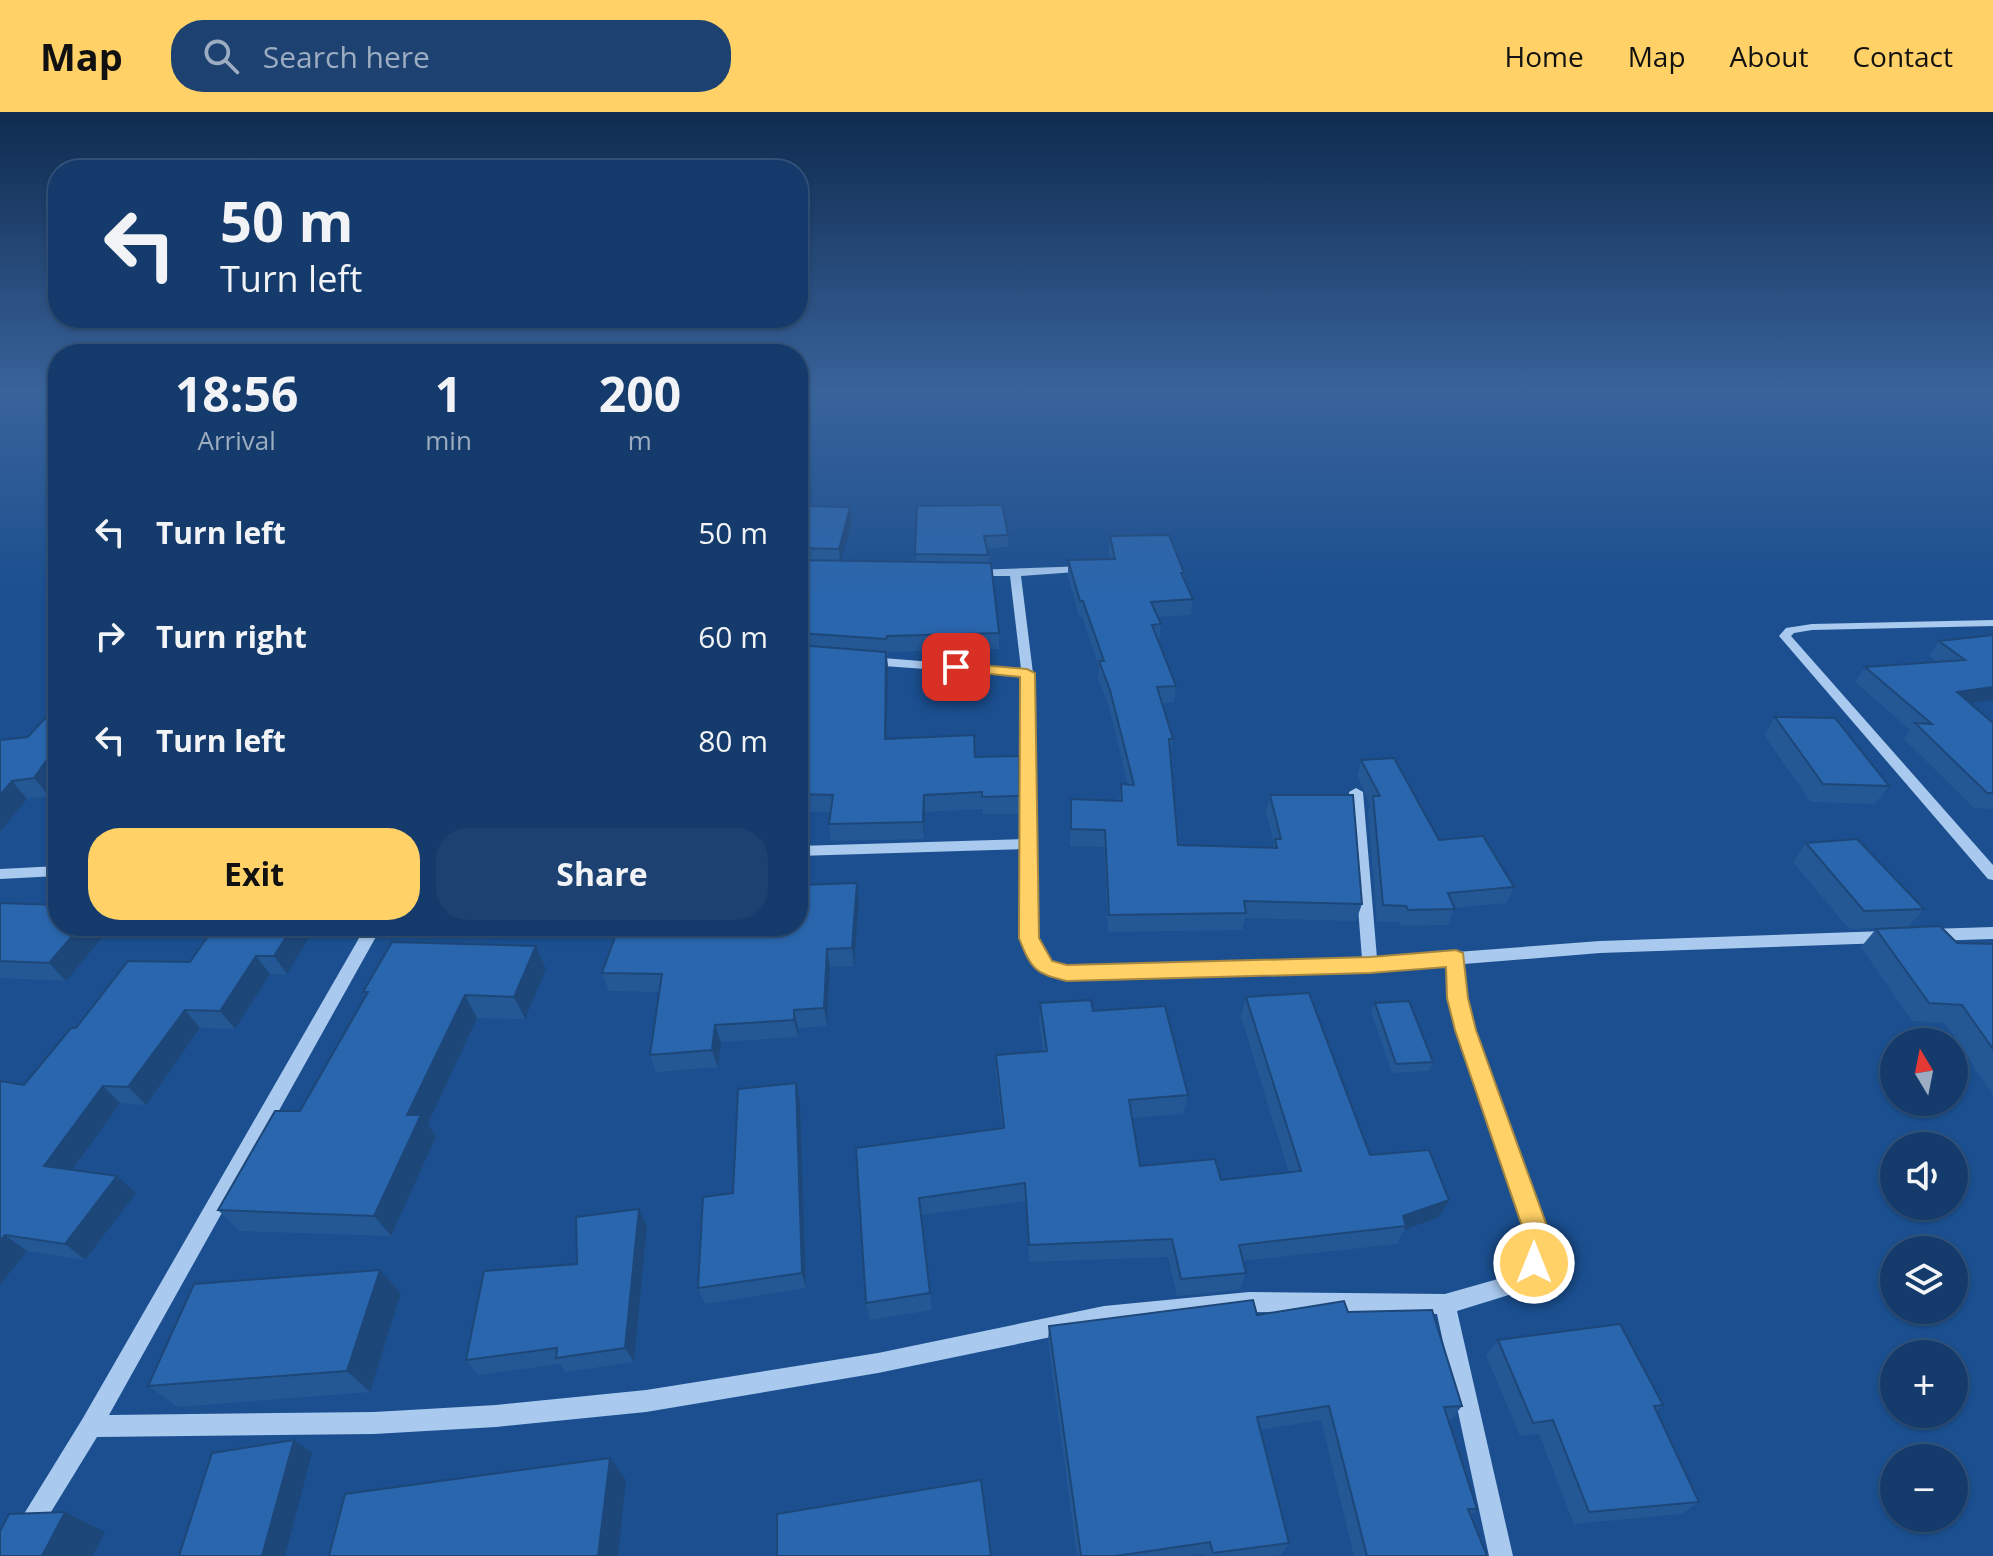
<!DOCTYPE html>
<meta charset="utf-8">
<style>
:root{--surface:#143b6b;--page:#1d4271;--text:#f1f3f6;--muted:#9dadc1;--line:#33557e;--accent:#ffd166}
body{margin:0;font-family:"Open Sans",sans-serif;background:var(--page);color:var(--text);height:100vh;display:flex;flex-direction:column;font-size:30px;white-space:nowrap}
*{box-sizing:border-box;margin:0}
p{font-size:26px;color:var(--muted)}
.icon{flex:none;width:44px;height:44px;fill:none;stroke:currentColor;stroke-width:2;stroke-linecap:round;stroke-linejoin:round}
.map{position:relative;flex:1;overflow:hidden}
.details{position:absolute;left:48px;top:232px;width:760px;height:592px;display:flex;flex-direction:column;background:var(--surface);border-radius:32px;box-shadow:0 2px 6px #0004,0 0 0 2px var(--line)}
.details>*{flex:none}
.guide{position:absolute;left:48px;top:48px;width:760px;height:168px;border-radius:32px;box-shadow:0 2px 6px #0004,0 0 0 2px var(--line);background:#143b6b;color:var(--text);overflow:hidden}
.needle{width:52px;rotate:350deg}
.buttons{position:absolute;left:1880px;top:916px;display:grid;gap:16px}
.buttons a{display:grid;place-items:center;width:88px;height:88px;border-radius:50%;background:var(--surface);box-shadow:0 2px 6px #0004,0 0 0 2px var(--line);font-size:40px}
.pin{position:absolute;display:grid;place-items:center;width:68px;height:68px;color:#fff;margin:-34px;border-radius:16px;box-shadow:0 4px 12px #0006}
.me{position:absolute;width:88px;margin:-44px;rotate:0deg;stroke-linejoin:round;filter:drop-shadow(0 0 6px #0008)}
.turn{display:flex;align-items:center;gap:28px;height:168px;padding:0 40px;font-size:36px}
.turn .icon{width:104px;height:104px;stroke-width:2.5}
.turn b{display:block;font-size:56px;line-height:68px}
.eta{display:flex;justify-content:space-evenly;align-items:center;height:136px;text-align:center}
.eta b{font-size:48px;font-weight:700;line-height:56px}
.button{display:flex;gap:16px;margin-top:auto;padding:16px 40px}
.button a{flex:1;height:92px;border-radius:32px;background:var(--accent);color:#111;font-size:32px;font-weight:700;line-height:92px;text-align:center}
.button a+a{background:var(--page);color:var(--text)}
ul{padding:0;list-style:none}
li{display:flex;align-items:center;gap:24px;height:104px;padding:0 40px}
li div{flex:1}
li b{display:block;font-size:30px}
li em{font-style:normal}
header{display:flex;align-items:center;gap:48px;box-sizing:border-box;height:112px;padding:0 40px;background:var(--accent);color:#111}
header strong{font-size:38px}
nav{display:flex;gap:44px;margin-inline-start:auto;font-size:28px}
.search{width:560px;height:72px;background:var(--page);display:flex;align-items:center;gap:20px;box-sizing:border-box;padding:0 28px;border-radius:32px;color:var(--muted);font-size:30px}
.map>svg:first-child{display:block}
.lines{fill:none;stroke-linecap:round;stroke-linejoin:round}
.minor{fill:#a9c9ee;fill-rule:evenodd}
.wall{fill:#245895}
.shaded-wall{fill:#1d4779}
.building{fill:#2a66ad;stroke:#1d4779;stroke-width:2}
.route{fill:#ffd166;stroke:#a68842;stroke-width:2}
</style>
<header>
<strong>Map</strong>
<div class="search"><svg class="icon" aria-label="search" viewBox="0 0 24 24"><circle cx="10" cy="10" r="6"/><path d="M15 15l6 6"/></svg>Search here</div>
<nav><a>Home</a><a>Map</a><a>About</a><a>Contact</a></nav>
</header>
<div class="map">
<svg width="1993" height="1444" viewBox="0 0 1993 1444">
<rect width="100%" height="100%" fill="#1b4f8f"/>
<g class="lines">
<path class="minor" d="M 1086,454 L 1090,455 L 1090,459 L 1021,464 L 1033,561 L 1036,814 C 1041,837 1042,849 1067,855 L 1362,847 L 1349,680 L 1356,676 L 1363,680 L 1377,846 L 1600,829 L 1885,819 L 1890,821 L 1893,825 L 1890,829 L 1885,831 L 1600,841 L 1464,852 L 1465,886 L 1473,918 L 1546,1117 L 1544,1151 L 1525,1178 L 1457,1199 L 1513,1444 L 1489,1444 L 1437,1202 L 1249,1200 L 1104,1214 L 878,1261 L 646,1300 L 496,1315 L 374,1322 L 97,1325 L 24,1444 L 0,1444 L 3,1436 L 83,1306 L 366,814 L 382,814 L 109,1303 L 374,1300 L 496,1293 L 646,1278 L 878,1241 L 1104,1194 L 1249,1180 L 1445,1182 L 1512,1163 L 1524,1147 L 1526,1117 L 1457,918 L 1449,886 L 1448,853 L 1370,859 L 1067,867 C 1059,865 1049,864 1042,860 C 1011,842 1021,768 1022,737 L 798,744 L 798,734 L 1022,727 L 1021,564 L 870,553 L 864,549 L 870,545 L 1021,557 L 1010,464 L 972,464 L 967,461 L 972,458 Z
M 1993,508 L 1993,514 L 1812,518 L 1794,521 L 1791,524 L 1993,753 L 1993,768 L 1988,767 L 1779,524 L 1786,516 L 1812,512 Z
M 58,754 L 58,764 L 0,767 L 0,757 Z
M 1993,815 L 1993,827 L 1929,829 L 1924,827 L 1921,823 L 1924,819 L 1929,817 Z"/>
</g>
<path class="wall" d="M 798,394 L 852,410 L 841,449 L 916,450 L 917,394 L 1008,423 L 1008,435 L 987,436 L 999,521 L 999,537 L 888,540 L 888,544 L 887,544 L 888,556 L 886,627 L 975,645 L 1019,684 L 1019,702 L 983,702 L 983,697 L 925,700 L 924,727 L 831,729 L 829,712 L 830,700 L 798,699 Z
M 1110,424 L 1184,461 L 1184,467 L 1193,487 L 1191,503 L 1158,505 L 1161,512 L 1159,529 L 1176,574 L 1174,590 L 1162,591 L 1173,627 L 1171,643 L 1178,733 L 1273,736 L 1274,732 L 1266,700 L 1270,683 L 1362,792 L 1356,809 L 1245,806 L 1242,818 L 1108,820 L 1104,735 L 1070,734 L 1071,687 L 1119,689 L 1121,672 L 1128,673 L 1109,595 L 1098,566 L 1099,555 L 1082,505 L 1079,505 L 1068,464 L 1068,448 L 1110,447 L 1109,439 Z
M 1993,523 L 1993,588 L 1970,591 L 1993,611 L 1993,697 L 1974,696 L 1904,627 L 1910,618 L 1855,570 L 1865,555 L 1937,550 L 1929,544 L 1939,529 Z
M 1775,605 L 1889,674 L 1875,692 L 1811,690 L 1764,623 Z
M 28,625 L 49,684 L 27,687 L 0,720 L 0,628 Z
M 1361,648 L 1439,728 L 1514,775 L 1507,791 L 1454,796 L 1448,813 L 1401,814 L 1400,810 L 1377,810 L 1368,700 L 1370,692 L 1357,664 Z
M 1806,731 L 1924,797 L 1908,815 L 1849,817 L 1793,750 Z
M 859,789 L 854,854 L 830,855 L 827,914 L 798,916 L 798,925 L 721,930 L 718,955 L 656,960 L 650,943 L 660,880 L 609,879 L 602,861 L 617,820 L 577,820 L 575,814 L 798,814 Z
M 0,791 L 58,814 L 112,814 L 66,869 L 0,866 Z
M 215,814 L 316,814 L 287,862 L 270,862 L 235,917 L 200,916 L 146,993 L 120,991 L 73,1058 L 136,1081 L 85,1148 L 27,1139 L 0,1173 L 24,973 L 76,916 L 190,850 Z
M 1876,817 L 1957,831 L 1993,832 L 1993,983 L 1945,911 L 1912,909 L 1861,835 Z
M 536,834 L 546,857 L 525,907 L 477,906 L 428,1012 L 436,1025 L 391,1124 L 239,1119 L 218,1098 L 300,999 L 366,885 L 363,880 Z
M 1246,885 L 1370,1043 L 1449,1088 L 1439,1105 L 1404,1118 L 1397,1132 L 1243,1149 L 1246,1161 L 1240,1178 L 1177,1184 L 1168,1145 L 1029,1150 L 1025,1089 L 921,1103 L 932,1198 L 870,1208 L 866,1191 L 856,1036 L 1002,1017 L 996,962 L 996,943 L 1043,939 L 1039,911 L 1040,891 L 1093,899 L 1188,983 L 1183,1002 L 1132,1006 L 1140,1054 L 1221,1068 L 1289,1061 L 1241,905 Z
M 1375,891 L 1433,950 L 1429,959 L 1392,961 L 1371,900 Z
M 796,971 L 800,989 L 806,1176 L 705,1192 L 698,1176 Z
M 639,1097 L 647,1114 L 634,1250 L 566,1260 L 560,1252 L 478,1263 L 466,1248 Z
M 380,1158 L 401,1181 L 370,1280 L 178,1295 L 148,1274 Z
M 1348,1200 L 1462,1294 L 1451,1308 L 1448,1308 L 1477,1397 L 1471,1403 L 1487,1444 L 1354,1444 L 1321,1308 L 1260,1318 L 1289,1431 L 1281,1443 L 1271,1444 L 1205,1444 L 1205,1442 L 1189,1444 L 1077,1444 L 1048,1229 L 1049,1214 L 1257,1203 Z
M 1498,1228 L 1663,1293 L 1656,1299 L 1699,1390 L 1681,1402 L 1574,1412 L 1539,1322 L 1520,1324 L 1486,1243 Z"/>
<path class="shaded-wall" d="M 850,395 L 852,410 L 840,453 L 839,437 Z
M 886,540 L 888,556 L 886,644 L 885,627 Z
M 1993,575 L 1993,588 L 1946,595 L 1957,580 Z
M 58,632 L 58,671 L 49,684 L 34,666 Z
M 12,669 L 27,687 L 0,720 L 0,683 Z
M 924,683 L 925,700 L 924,727 L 923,710 Z
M 857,771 L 859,789 L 854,854 L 852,836 Z
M 81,814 L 112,814 L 66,869 L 49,851 Z
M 293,814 L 316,814 L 287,862 L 274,844 Z
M 536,834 L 546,857 L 525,907 L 514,885 Z
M 827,837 L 830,855 L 827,914 L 824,896 Z
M 256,844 L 270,862 L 235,917 L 220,899 Z
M 465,883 L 477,906 L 428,1012 L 436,1025 L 391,1124 L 374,1104 L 407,1003 Z
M 185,898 L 200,916 L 146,993 L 128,975 Z
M 794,898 L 798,916 L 798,925 L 794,908 Z
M 715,913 L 721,930 L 718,955 L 712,938 Z
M 796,971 L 800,989 L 806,1176 L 802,1161 Z
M 103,974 L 120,991 L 64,1070 L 44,1054 Z
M 117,1064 L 136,1081 L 85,1148 L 65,1132 Z
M 1449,1088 L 1439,1105 L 1404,1118 L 1406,1114 L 1403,1104 Z
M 639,1097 L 647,1114 L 634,1250 L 625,1236 Z
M 5,1123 L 27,1139 L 0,1173 L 0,1129 Z
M 380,1158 L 401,1181 L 370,1280 L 347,1259 Z
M 294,1328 L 312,1341 L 285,1444 L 262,1444 Z
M 610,1346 L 626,1368 L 618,1444 L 598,1444 Z
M 65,1400 L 105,1420 L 93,1444 L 42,1444 Z"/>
<path class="building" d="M 1002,393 L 1008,423 L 984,424 L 988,443 L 915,442 L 917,394 Z
M 798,394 L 850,395 L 839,437 L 798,436 Z
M 1169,423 L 1184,461 L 1181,461 L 1193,487 L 1151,490 L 1161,512 L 1152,513 L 1176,574 L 1157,575 L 1173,627 L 1169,627 L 1178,733 L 1277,736 L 1275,727 L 1281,727 L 1270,683 L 1353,683 L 1362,792 L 1244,789 L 1246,801 L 1109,803 L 1105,718 L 1071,717 L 1071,687 L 1122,689 L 1121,672 L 1134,673 L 1110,578 L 1099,549 L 1104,549 L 1083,489 L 1080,489 L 1068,448 L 1115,447 L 1110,424 Z
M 798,448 L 991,451 L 999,521 L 887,524 L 886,527 L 798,521 Z
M 1993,523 L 1993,575 L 1957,580 L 1993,611 L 1993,681 L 1987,681 L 1915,611 L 1932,612 L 1865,555 L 1965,548 L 1939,529 Z
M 798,533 L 886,540 L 885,627 L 974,623 L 975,645 L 1019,644 L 1019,684 L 982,685 L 982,680 L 924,683 L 923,710 L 829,712 L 833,683 L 798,682 Z
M 58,592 L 58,632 L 34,666 L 12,669 L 0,683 L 0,628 L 28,625 Z
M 1775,605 L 1835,606 L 1889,674 L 1823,672 Z
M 1394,646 L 1439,728 L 1483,724 L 1514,775 L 1448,781 L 1455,797 L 1408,798 L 1406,794 L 1383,793 L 1373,684 L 1380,684 L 1361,648 Z
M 1857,727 L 1924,797 L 1864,799 L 1806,731 Z
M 857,771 L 852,836 L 827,837 L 824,896 L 794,898 L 794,908 L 715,913 L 712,938 L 650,943 L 662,862 L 602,861 L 619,814 L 798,814 L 798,773 Z
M 0,791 L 58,793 L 58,814 L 81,814 L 49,851 L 0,849 Z
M 215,814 L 293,814 L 274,844 L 256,844 L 220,899 L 185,898 L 128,975 L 103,974 L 44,1054 L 117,1064 L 65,1132 L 5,1123 L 0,1129 L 0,969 L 24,973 L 71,916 L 76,916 L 128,849 L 190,850 Z
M 1940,814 L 1957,831 L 1993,832 L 1993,937 L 1962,893 L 1929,891 L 1876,817 Z
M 392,830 L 536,834 L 514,885 L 465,883 L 407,1003 L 421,1003 L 374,1104 L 218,1098 L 275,999 L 300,999 L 368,880 L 363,880 Z
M 1309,881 L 1370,1043 L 1429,1038 L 1449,1088 L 1403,1104 L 1406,1114 L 1239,1133 L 1246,1161 L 1181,1167 L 1172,1127 L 1029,1133 L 1025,1071 L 919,1086 L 930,1181 L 866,1191 L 856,1036 L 1004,1016 L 996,943 L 1047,939 L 1040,891 L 1091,888 L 1093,899 L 1165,894 L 1188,983 L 1129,988 L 1140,1054 L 1215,1047 L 1221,1068 L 1301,1059 L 1246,885 Z
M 1409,889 L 1433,950 L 1396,952 L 1375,891 Z
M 796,971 L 802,1161 L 698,1176 L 703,1085 L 733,1081 L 738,977 Z
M 639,1097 L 625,1236 L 556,1246 L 557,1236 L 466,1248 L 484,1159 L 577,1152 L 576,1105 Z
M 380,1158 L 347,1259 L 148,1274 L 194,1172 Z
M 1253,1188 L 1257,1203 L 1344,1189 L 1348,1200 L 1432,1198 L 1462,1294 L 1444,1295 L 1477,1397 L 1468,1397 L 1487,1444 L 1367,1444 L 1329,1294 L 1257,1305 L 1289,1431 L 1213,1441 L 1210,1430 L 1116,1444 L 1081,1444 L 1049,1214 Z
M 1620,1212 L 1663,1293 L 1654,1294 L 1699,1390 L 1589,1400 L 1553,1308 L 1533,1311 L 1498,1228 Z
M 294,1328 L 262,1444 L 179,1444 L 212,1341 Z
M 610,1346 L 598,1444 L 329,1444 L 345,1382 Z
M 981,1368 L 991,1444 L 777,1444 L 777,1402 Z
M 65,1400 L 42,1444 L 0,1444 L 0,1419 L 9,1402 Z"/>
<linearGradient id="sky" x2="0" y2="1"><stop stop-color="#0f2b4f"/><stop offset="0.58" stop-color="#39639b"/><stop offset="1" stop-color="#39639b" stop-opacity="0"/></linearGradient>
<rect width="1993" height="484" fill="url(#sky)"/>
<path class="route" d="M 956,551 L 1027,557 L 1035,561 L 1039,826 L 1052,849 L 1067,853 L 1370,845 L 1456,838 L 1463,841 L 1468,886 L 1476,918 L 1548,1117 L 1547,1151 L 1543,1160 L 1534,1164 L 1525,1160 L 1521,1151 L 1523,1117 L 1455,918 L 1447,886 L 1446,855 L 1370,861 L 1067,869 C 1035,862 1031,857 1019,826 L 1020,565 L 951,558 L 951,552 Z"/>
</svg>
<div class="buttons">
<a><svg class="needle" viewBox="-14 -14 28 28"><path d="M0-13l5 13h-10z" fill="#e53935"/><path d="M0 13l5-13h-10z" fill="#9dadc1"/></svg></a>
<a><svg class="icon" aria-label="sound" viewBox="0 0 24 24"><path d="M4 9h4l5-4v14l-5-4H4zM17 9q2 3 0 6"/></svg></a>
<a><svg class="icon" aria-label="layers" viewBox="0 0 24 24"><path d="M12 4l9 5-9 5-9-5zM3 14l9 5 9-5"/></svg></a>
<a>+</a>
<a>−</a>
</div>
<div class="pin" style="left:956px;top:555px;background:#d93025"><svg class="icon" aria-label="arrive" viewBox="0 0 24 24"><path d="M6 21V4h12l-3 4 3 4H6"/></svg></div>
<svg class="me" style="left:1534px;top:1151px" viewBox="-20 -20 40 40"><circle r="17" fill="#ffd166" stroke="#fff" stroke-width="3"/><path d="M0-11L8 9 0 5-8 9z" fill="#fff"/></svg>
<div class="guide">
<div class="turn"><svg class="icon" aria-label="left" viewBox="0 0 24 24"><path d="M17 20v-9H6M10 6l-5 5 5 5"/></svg><div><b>50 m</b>Turn left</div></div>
</div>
<section class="details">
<div class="eta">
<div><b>18:56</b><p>Arrival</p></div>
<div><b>1</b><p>min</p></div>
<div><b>200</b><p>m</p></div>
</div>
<ul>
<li><svg class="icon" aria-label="left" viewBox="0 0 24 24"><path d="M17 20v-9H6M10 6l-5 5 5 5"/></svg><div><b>Turn left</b></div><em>50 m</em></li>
<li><svg class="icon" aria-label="right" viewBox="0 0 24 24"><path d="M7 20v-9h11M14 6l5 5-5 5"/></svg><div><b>Turn right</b></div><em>60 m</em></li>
<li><svg class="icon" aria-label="left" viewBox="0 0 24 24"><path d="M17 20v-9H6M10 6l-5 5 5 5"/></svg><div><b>Turn left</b></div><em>80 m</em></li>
</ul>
<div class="button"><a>Exit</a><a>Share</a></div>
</section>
</div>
